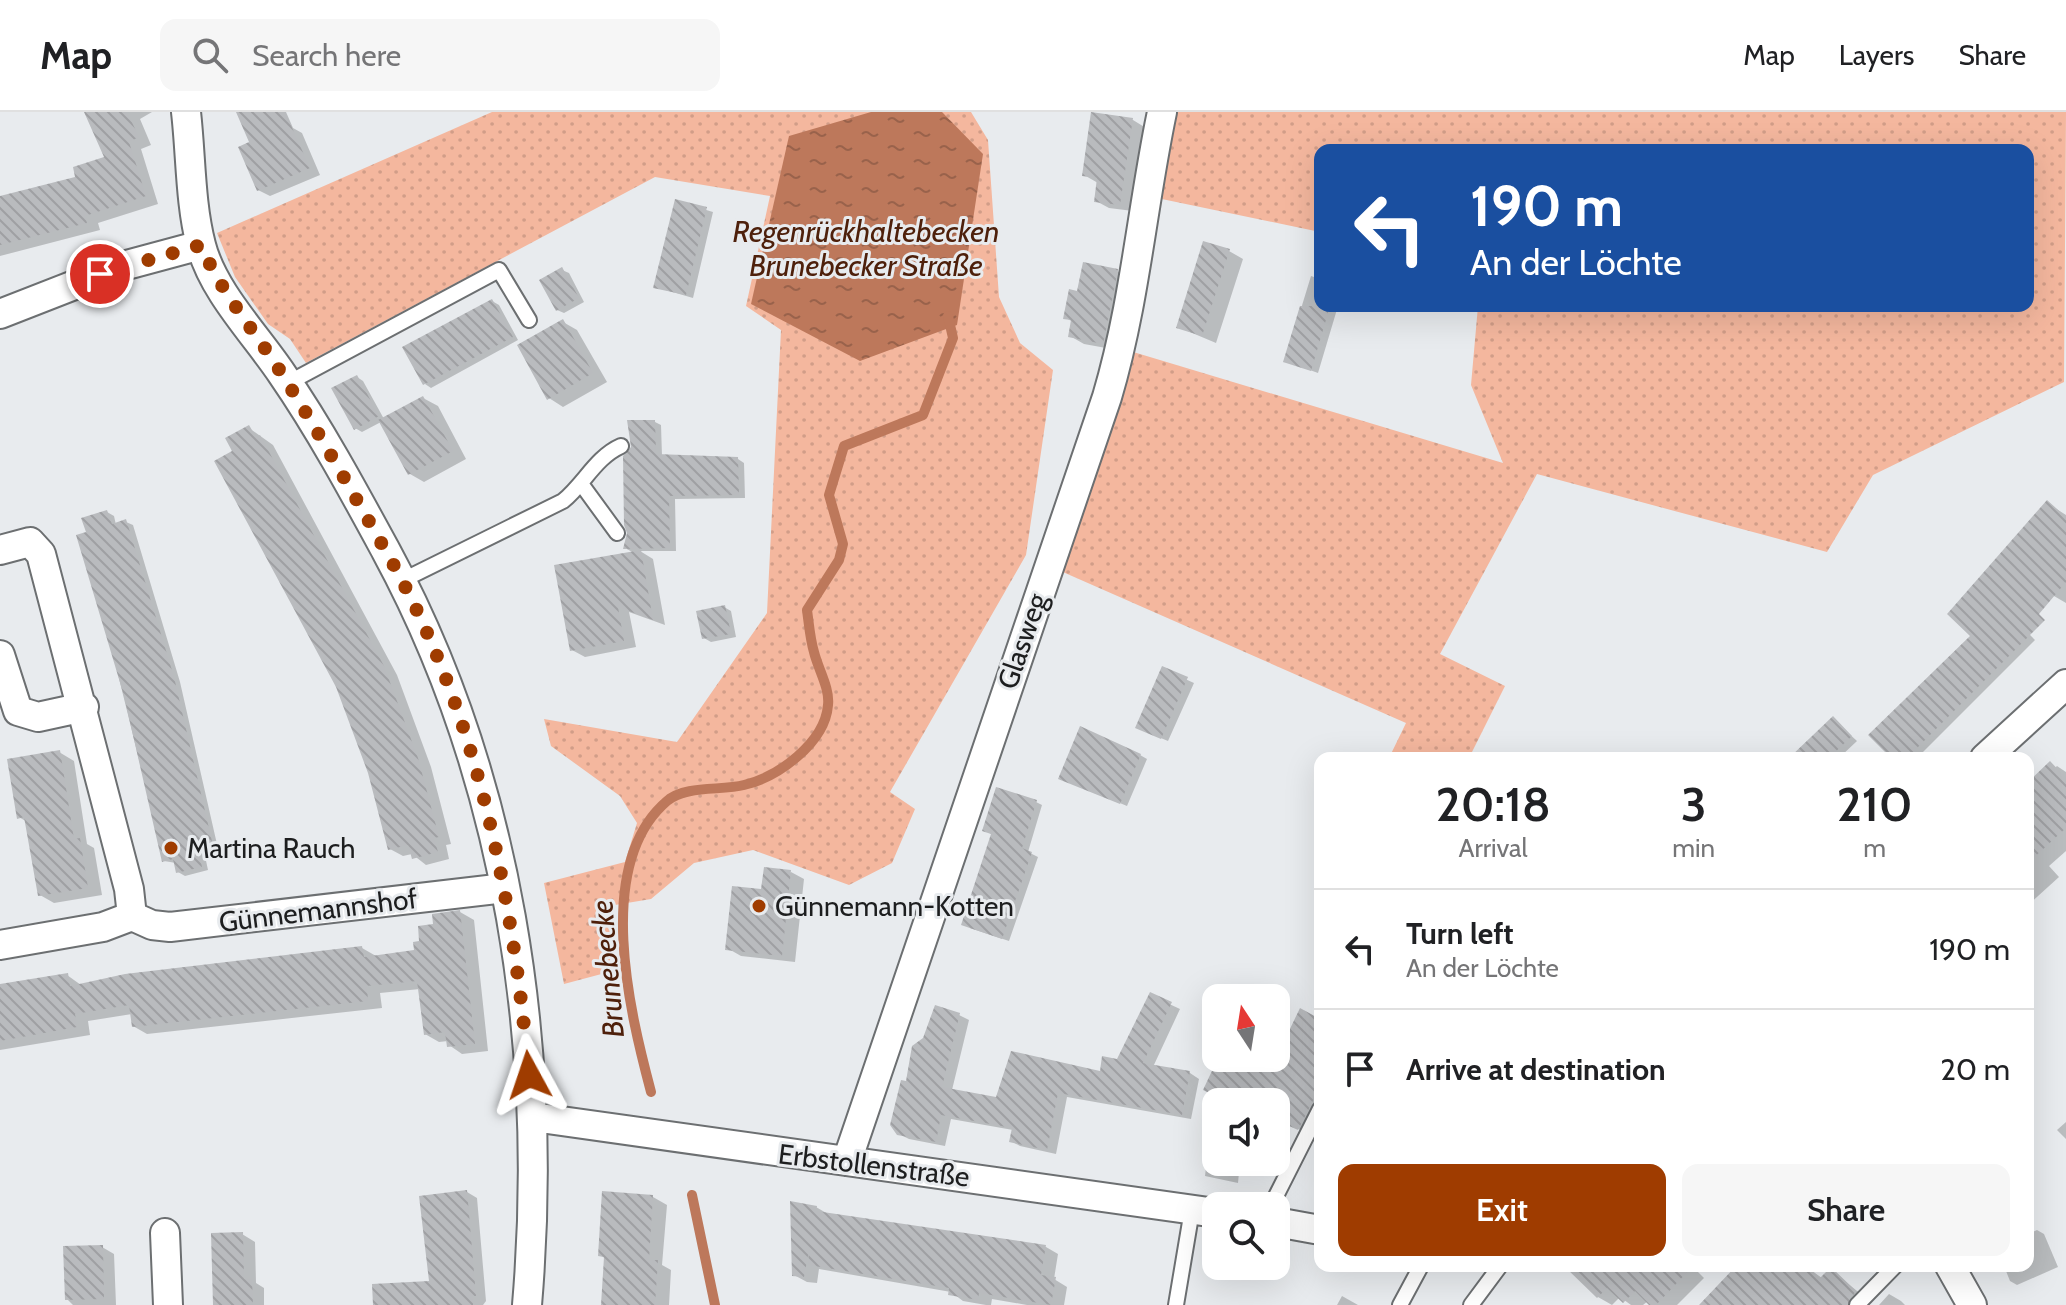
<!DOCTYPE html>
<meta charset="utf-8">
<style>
:root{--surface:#fff;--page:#f6f6f6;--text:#202124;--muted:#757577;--line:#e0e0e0;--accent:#9f3c00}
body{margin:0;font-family:Cabin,sans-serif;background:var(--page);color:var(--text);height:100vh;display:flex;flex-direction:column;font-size:30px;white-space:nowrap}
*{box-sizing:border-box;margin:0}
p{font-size:26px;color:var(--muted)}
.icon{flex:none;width:44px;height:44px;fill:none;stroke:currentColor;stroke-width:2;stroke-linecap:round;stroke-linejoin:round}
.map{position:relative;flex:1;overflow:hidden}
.drawer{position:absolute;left:1314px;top:640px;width:720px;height:520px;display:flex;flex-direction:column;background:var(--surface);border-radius:16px;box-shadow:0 8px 32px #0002}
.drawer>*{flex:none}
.top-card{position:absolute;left:1314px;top:32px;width:720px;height:168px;border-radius:16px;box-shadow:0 8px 32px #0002;background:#1a4fa0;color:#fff;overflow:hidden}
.needle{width:52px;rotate:348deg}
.fabs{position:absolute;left:1202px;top:872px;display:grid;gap:16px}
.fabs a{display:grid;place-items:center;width:88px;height:88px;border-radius:16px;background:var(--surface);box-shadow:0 8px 32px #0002;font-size:40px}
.pin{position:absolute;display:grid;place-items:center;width:68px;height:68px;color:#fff;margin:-34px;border:4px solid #fff;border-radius:50%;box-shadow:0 2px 8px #0007}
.me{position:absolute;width:88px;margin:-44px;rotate:355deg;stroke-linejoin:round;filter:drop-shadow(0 0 6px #0008)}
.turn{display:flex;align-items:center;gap:28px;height:168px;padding:0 24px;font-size:36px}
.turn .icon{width:104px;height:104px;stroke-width:2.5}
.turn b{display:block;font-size:56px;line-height:68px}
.eta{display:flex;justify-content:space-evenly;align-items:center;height:136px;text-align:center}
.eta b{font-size:48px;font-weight:600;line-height:56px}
.cta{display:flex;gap:16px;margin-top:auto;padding:16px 24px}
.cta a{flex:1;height:92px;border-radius:16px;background:var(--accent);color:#fff;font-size:32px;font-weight:600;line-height:92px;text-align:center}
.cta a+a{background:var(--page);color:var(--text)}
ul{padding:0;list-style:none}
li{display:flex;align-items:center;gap:24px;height:120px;padding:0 24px;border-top:2px solid var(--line)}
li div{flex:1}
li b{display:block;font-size:30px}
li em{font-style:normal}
header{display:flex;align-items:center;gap:48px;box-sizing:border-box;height:112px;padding:0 40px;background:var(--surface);border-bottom:2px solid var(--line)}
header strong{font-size:38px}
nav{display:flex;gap:44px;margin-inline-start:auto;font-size:28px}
.search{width:560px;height:72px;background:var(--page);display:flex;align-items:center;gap:20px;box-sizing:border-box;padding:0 28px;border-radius:16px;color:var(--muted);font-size:30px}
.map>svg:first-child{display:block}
.grass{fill:url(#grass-dots)}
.water{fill:url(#water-ripples)}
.shadow{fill:#0003}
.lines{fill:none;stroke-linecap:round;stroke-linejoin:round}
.stream{stroke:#bd785b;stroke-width:10}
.building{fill:url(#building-back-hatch)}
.service-casing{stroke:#6c6f71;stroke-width:18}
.minor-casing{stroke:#6c6f71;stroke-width:32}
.service{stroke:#fff;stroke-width:14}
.minor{stroke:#fff;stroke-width:28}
.route{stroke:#9f3c00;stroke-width:14;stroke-dasharray:0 25.2}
.poi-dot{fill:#9f3c00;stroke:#e8ebee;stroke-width:3}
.labels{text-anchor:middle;stroke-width:6;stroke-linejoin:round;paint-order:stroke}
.street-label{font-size:28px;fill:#1d1e1f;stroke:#e8ebee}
.poi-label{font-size:28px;fill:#1d1e1f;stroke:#e8ebee;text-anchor:start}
.water-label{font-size:30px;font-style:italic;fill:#4e200b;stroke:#e8ebee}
</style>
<header>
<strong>Map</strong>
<div class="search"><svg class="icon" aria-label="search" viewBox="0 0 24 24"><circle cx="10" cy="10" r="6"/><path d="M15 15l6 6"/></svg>Search here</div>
<nav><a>Map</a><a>Layers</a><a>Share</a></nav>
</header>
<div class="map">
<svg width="2066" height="1193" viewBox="0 0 2066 1193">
<defs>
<pattern id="grass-dots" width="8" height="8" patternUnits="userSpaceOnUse" patternTransform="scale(2)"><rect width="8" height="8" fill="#f4b79e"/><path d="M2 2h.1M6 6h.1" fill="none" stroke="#d19d88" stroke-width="1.8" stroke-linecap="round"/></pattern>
<pattern id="water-ripples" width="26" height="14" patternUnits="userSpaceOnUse" patternTransform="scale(2)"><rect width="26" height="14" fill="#bd785b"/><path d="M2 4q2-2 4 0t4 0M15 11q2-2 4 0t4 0" fill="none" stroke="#99624b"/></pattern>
<pattern id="building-back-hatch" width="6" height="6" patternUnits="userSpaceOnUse" patternTransform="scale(2)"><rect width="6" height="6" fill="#b9bbbe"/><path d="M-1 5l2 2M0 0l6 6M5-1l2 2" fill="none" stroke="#9fa0a3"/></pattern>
</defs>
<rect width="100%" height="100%" fill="#e8ebee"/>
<path class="grass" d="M 492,0 L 971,0 L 988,28 L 999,185 L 1020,231 L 1053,258 L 1026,443 L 890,680 L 915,697 L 892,751 L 849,773 L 753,738 L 694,751 L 651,787 L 615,793 L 609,860 L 564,872 L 544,771 L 625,750 L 637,711 L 620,684 L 551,634 L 544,607 L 677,630 L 767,501 L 781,218 L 746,194 L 770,84 L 655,65 L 306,251 L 290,227 L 268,212 L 235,165 L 217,121 Z
M 1171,0 L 2066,0 L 2064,270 L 1873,363 L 1827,440 L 1537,362 L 1440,542 L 1505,574 L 1469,646 L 1389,646 L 1406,611 L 1056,457 L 1130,239 L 1503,351 L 1471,273 L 1478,194 L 2028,194 L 2028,38 L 1320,38 L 1320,120 L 1157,86 Z"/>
<path class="water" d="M 871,0 L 942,0 L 983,42 L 957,213 L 860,249 L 751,192 L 789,24 Z"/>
<path class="shadow" d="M 87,0 L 152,0 L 140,7 L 151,33 L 141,37 L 158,92 L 98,111 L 100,118 L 0,144 L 0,86 L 77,66 L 107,47 Z
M 238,0 L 286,0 L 293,16 L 302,21 L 320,63 L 270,84 L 258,78 L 252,31 Z
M 1092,2 L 1133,8 L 1146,16 L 1133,99 L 1109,96 L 1096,89 L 1098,71 L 1084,63 Z
M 676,89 L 713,100 L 693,186 L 655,175 Z
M 1229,139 L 1243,147 L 1216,231 L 1178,215 Z
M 562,158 L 569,161 L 584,190 L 564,201 L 557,198 Z
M 1117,159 L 1131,167 L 1117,238 L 1084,232 L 1070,224 L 1073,210 L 1066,206 L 1078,181 Z
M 1311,164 L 1320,167 L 1320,194 L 1338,194 L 1318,261 L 1285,249 Z
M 492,189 L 499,193 L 518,228 L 431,276 L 425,272 Z
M 563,210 L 577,218 L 607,270 L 563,295 L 549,286 Z
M 357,265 L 363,269 L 384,307 L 423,286 L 438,294 L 466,347 L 424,370 L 410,362 L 381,310 L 362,320 L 355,316 Z
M 655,310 L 661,313 L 662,344 L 738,347 L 744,351 L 745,386 L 675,387 L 676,439 L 640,439 L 653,447 L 665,513 L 629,500 L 636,535 L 585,545 L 572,538 L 634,441 L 625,436 Z
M 249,316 L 273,333 L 397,563 L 431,655 L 451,732 L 446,733 L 449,747 L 426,753 L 412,742 L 403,744 L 390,737 L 369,660 L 338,574 L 235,340 Z
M 2047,391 L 2066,403 L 2066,491 L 2054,484 Z
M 107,400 L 114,404 L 116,413 L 126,410 L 133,413 L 180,570 L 219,741 L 205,744 L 208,758 L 185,764 L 178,760 L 176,751 L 164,749 L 111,534 L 88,421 Z
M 1984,476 L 2035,528 L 1917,646 L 1894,646 L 1973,524 Z
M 724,495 L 731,499 L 736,525 L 711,530 L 704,526 Z
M 1163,557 L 1194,571 L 1168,629 L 1144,619 Z
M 1833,607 L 1857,629 L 1839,646 L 1792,646 Z
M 59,640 L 74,649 L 87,732 L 94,736 L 102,783 L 54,791 L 40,783 L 27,710 L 19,705 Z
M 1140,643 L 1147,647 L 1127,694 L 1067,669 Z
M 2057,654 L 2066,660 L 2066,739 L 2049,754 L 2059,765 L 2028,793 L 2028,681 Z
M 1036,690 L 1042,693 L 1028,740 L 1038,745 L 1009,829 L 970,816 L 993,723 L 984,718 Z
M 791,760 L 804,767 L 795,850 L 741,844 L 727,836 Z
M 460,800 L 474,808 L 488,939 L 462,942 L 449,933 L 448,929 L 439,930 L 425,922 L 420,877 L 380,881 L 382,896 L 147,922 L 133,914 L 132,902 L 88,909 L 90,923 L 0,938 L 0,874 L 67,863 L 81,873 L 362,836 L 376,844 L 416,840 L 435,814 Z
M 1150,883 L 1180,897 L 1153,955 L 1190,961 L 1199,967 L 1191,1007 L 1067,985 L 1056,1042 L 1020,1034 L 1011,1029 L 1013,1018 L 951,1007 L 945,1034 L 909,1027 L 899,1022 L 907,971 L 959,903 L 969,908 L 952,978 L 998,987 L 1101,961 L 1118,949 Z
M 1320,909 L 1320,995 L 1307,1021 L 1283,1010 L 1276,987 L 1227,988 L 1213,982 L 1220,946 L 1276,946 Z
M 2066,1010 L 2066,1027 L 2057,1018 Z
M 1208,1038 L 1216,1039 L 1216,1050 L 1240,1050 L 1238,1071 L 1205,1064 Z
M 467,1080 L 477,1086 L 486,1189 L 483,1193 L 393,1193 L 431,1171 Z
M 653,1085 L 667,1093 L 662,1153 L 671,1158 L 669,1193 L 603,1193 L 606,1147 L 600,1143 Z
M 816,1095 L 828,1102 L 1046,1135 L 1058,1142 L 1054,1167 L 1067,1175 L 1064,1193 L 1027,1193 L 992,1187 L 991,1193 L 986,1193 L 963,1189 L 951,1180 L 819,1157 L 817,1171 L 807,1170 L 794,1163 Z
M 2037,1118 L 2044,1122 L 2058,1155 L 2017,1173 L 2010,1169 L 2004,1154 L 2028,1154 L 2028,1122 Z
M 242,1122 L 255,1130 L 256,1171 L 264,1176 L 264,1193 L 215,1193 Z
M 102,1135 L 114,1142 L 116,1193 L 73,1193 L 67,1187 Z
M 1567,1154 L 1692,1154 L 1704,1166 L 1677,1193 L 1652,1193 L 1648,1189 L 1643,1193 L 1631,1193 L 1620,1185 L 1612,1193 L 1598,1185 Z
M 1739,1154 L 1805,1154 L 1822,1166 L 1831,1158 L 1867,1187 L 1862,1193 L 1749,1193 Z
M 1889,1182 L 1901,1189 L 1905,1193 L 1879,1193 Z
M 1342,1184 L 1358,1193 L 1337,1193 Z"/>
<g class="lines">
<path class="stream" d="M 651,980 C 630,901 593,752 667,689 C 686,673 721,679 744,673 C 778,665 825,631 828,593 C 830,576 818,557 814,540 C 810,527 809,512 807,498 L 839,448 L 843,432 L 829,383 L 844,334 L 923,303 L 953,226 L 948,204
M 692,1083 L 715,1193"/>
</g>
<path class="building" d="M 84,0 L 127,0 L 139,25 L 129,30 L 146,84 L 85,104 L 87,111 L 0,133 L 0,84 L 75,65 L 73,55 L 104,45 Z
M 236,0 L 285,0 L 310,56 L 257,79 L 238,35 L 249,30 Z
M 1091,0 L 1133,6 L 1120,93 L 1094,90 L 1097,66 L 1082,64 Z
M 675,87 L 707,95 L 686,183 L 653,176 Z
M 1203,129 L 1230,137 L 1202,224 L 1176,216 Z
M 1083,150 L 1118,157 L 1103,232 L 1068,225 L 1071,208 L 1063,207 L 1069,177 L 1077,179 Z
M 562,155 L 579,186 L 556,199 L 539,168 Z
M 492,187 L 513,225 L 423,273 L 402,235 Z
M 1300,194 L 1330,194 L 1311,259 L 1283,250 Z
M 563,207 L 593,261 L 547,288 L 517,233 Z
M 357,263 L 379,304 L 354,318 L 331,276 Z
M 423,284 L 453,339 L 408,363 L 378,308 Z
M 627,308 L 655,308 L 656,342 L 738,345 L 739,383 L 669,384 L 670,436 L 623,437 L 627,421 L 624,413 L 623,344 L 631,335 Z
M 249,313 L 256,325 L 260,323 L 384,554 L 418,646 L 439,725 L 434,726 L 438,740 L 412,747 L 408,733 L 388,738 L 368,661 L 336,575 L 214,349 L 232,339 L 225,326 Z
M 2047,388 L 2066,405 L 2066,470 L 2039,502 L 2045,508 L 1907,646 L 1891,646 L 1868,623 L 1970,524 L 1947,502 Z
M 107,398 L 112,412 L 126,407 L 174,565 L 214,738 L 199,741 L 202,755 L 176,761 L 173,747 L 162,750 L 124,584 L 76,423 L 86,420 L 81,406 Z
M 641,438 L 653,508 L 618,495 L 624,529 L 570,539 L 554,453 Z
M 725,493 L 731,522 L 702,527 L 696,499 Z
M 1162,554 L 1188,565 L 1161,627 L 1135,616 Z
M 1833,604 L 1852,624 L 1829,646 L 1789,646 Z
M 1080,614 L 1141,642 L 1120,692 L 1058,667 Z
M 60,638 L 74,727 L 80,726 L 88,776 L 38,784 L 24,705 L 17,707 L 7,647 Z
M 2050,649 L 2066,666 L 2066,716 L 2028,751 L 2028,670 Z
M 996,675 L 1037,688 L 1022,736 L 1032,740 L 1002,827 L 961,813 L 991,722 L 982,719 Z
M 764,755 L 791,758 L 782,844 L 725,838 L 732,774 L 761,777 Z
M 460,798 L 475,932 L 447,935 L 445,920 L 424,923 L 417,869 L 367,874 L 368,889 L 132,915 L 129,893 L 75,902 L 77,915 L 0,929 L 0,872 L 68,861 L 70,874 L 125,862 L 362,834 L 364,845 L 414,838 L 413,830 L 419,829 L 418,814 L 433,812 L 432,802 Z
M 1150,880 L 1172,890 L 1143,951 L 1190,959 L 1182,1003 L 1058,981 L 1047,1038 L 1009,1030 L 1012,1016 L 941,1003 L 936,1030 L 897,1023 L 890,1013 L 901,968 L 906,969 L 912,934 L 923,926 L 935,893 L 960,901 L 942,975 L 996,985 L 1011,939 L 1100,959 L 1102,944 L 1117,947 Z
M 1300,896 L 1320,907 L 1320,975 L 1298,1018 L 1276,1008 L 1274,983 L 1217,985 L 1203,978 L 1218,946 L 1276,946 Z
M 467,1078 L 476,1184 L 473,1184 L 473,1193 L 373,1193 L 372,1172 L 429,1169 L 419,1084 Z
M 602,1079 L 653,1083 L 649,1148 L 658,1148 L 655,1193 L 601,1193 L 604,1145 L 598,1144 Z
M 790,1089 L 817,1094 L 816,1099 L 1046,1133 L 1041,1163 L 1056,1165 L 1051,1193 L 979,1181 L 978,1188 L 948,1183 L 949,1176 L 808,1153 L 809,1138 L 804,1165 L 792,1164 Z
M 243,1120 L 244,1167 L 252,1167 L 253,1193 L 213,1193 L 211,1121 Z
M 103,1133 L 104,1187 L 65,1188 L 63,1134 Z
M 1564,1154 L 1693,1154 L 1656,1193 L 1649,1193 L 1635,1179 L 1623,1191 L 1607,1176 L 1597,1186 Z
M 1736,1154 L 1807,1154 L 1820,1166 L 1831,1155 L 1856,1179 L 1847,1193 L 1699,1193 Z"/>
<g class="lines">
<g class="service-casing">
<path id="service" d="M 288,271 L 499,158 L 529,208
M 582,373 L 617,421
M 401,469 L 563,389 C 584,372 596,345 621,334
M 1271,1094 L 1320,997
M 1176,1193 L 1192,1098
M 1400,1193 L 1421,1154
M 1471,1193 L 1500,1154
M 1857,1193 L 1895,1154"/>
</g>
<g class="minor-casing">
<path id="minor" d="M 186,0 C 191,43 190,91 201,133 C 213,180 256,223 282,262 C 320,317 354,380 386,439 C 509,666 549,937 527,1193
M 0,202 L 123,154 L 201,133
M 0,438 L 30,430 L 41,442 L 129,777 L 132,804 L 152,813 L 170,815 L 505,776
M 0,543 L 18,599 L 38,605 L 84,595
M 1985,646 L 2066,572
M 0,833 L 103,815 L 132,804
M 533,1005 L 1216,1101
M 847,1049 L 1107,285 C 1135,191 1142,95 1162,0
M 1276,1110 L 1320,1118
M 165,1121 L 168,1193
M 1950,1154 L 1972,1193"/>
</g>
<use href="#service" class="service"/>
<use href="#minor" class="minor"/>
</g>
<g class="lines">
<path class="route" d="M 100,162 L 201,133 C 222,183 257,221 285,267 C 319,321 351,378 383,434 C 477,596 512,780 529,963"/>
</g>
<g class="poi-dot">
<circle cx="171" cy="736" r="8"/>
<circle cx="759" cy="794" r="8"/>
</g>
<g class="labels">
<g class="street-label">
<text transform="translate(1022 529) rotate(-71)" y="10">Glasweg</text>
<text transform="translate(318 798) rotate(-7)" y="10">Günnemannshof</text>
<text transform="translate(874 1053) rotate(7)" y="10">Erbstollenstraße</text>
</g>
<g class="poi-label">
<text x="187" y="746">Martina Rauch</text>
<text x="775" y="804">Günnemann-Kotten</text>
</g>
<g class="water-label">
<text x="866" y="130">Regenrückhaltebecken<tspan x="866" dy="34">Brunebecker Straße</tspan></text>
<text transform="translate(608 857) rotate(-95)" y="10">Brunebecke</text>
</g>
</g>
</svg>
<div class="fabs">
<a><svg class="needle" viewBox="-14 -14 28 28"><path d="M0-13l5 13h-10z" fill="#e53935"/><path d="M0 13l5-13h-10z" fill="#757577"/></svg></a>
<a><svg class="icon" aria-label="sound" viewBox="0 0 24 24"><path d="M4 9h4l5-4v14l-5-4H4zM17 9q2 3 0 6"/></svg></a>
<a><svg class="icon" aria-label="search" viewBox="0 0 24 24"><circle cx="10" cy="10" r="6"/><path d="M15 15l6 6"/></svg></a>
</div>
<div class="pin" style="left:100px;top:162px;background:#d93025"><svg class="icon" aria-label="arrive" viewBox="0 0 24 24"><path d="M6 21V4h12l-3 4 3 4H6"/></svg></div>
<svg class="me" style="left:529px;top:963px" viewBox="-20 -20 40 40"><path d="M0-17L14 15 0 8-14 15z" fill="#9f3c00" stroke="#fff" stroke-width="4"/></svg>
<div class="top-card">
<div class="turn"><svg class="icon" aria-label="left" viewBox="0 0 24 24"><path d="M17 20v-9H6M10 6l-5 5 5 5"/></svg><div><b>190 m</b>An der Löchte</div></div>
</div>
<section class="drawer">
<div class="eta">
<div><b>20:18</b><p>Arrival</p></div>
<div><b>3</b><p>min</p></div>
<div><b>210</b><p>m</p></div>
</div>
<ul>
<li><svg class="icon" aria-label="left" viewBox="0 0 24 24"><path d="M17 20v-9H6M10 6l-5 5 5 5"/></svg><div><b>Turn left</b><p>An der Löchte</p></div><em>190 m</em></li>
<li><svg class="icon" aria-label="arrive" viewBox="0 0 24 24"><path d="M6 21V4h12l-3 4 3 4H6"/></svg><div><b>Arrive at destination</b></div><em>20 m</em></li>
</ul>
<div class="cta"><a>Exit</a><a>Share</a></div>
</section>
</div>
